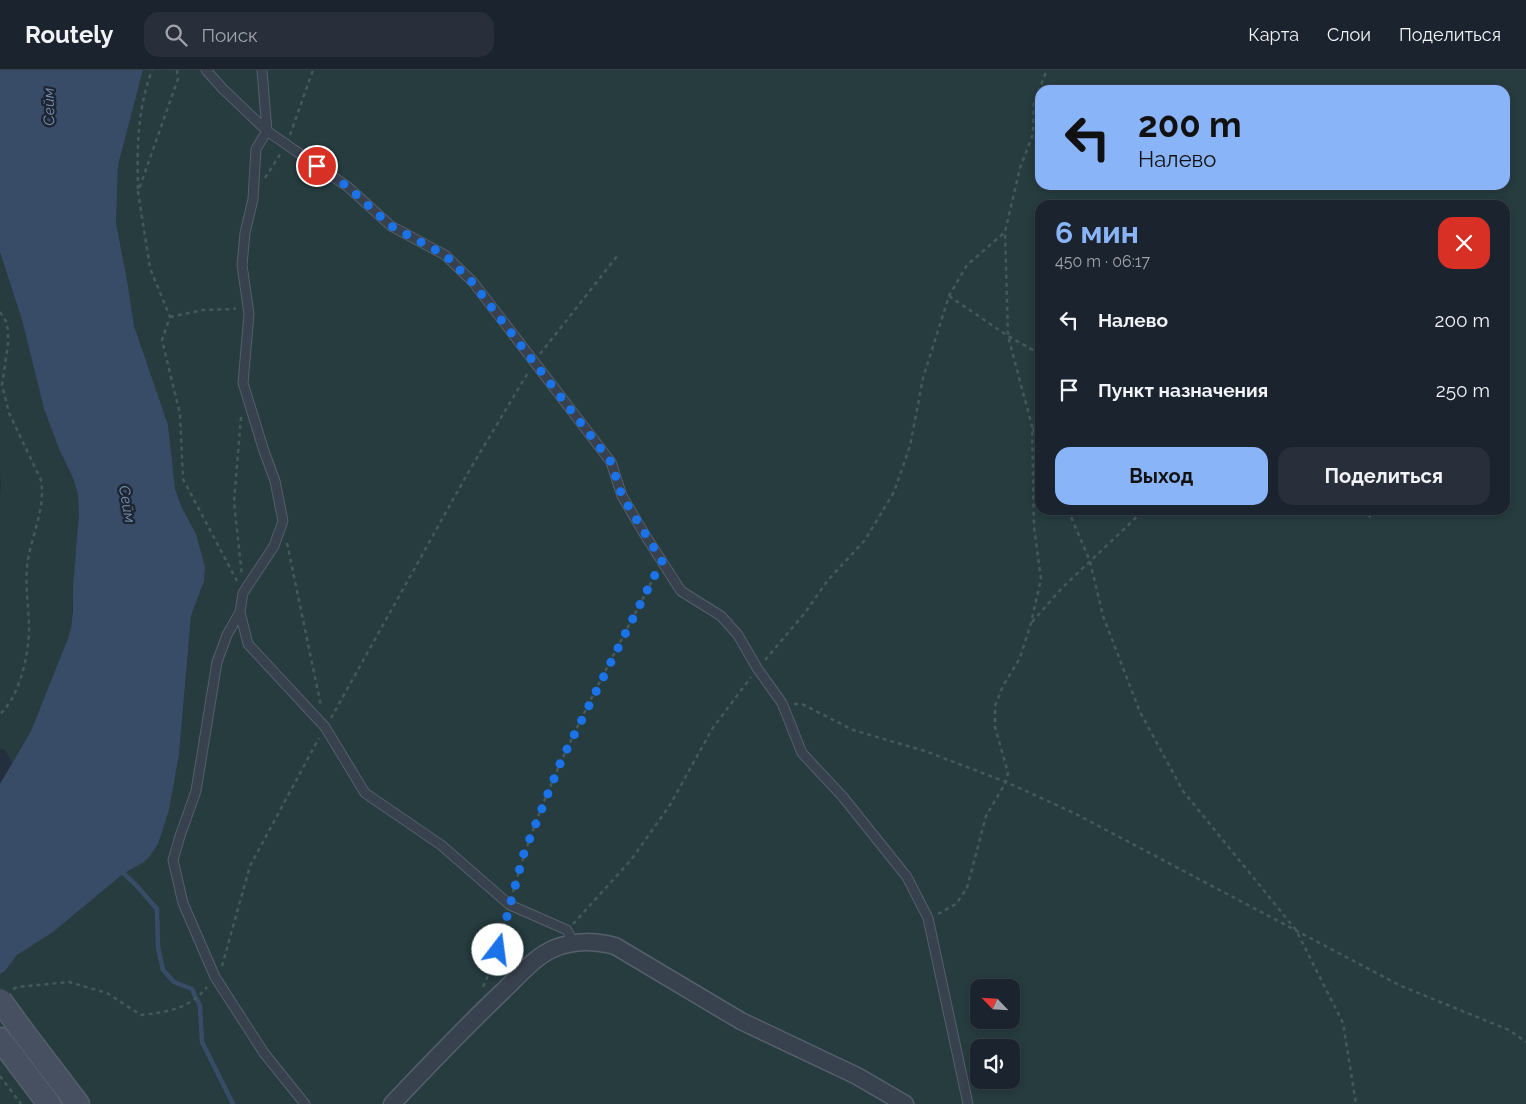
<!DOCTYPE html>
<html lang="ru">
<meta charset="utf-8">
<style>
:root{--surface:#1b232e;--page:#282f3a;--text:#f1f3f6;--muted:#a0a4aa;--line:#39404a;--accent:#8ab4f8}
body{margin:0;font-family:Raleway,sans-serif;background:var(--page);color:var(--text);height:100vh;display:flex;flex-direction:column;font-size:19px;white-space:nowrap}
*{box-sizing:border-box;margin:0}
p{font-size:16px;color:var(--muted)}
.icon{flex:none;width:28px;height:28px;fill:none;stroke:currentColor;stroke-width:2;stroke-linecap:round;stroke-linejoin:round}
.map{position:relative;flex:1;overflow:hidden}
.sheet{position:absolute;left:1035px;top:130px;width:475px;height:315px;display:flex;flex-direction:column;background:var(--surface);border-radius:15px;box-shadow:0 2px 8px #0003,0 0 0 1px var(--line)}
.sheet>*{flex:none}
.hud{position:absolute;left:1035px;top:15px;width:475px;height:105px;border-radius:15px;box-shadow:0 2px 8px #0003,0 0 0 1px var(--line);background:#8ab4f8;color:#111;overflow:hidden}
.needle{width:32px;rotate:295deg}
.tools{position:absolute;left:970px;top:909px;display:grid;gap:10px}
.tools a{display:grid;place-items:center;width:50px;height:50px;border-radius:10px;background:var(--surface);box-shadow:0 2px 8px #0003,0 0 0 1px var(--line);font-size:25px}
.pin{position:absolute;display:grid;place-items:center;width:42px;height:42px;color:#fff;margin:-21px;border:2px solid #fff;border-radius:50%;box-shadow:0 1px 5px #0007}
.me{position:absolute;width:55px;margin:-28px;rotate:15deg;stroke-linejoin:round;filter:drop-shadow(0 0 4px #0008)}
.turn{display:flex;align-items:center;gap:18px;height:105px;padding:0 20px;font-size:22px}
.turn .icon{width:65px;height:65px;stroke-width:2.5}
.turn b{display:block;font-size:35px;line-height:42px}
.round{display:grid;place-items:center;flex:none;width:52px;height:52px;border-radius:15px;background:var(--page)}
.head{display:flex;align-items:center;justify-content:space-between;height:85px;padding:0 20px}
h1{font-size:30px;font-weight:700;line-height:38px;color:var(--accent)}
.cta{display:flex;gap:10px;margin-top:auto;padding:10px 20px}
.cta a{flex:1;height:58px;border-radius:15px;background:var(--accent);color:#111;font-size:20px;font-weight:700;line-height:58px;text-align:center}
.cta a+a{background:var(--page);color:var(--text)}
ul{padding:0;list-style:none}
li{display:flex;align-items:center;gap:15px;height:70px;padding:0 20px}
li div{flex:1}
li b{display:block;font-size:19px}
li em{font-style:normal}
header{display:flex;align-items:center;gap:30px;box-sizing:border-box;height:70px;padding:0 25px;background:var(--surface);border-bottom:1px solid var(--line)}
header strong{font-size:24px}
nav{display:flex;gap:28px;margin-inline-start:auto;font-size:18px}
.search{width:350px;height:45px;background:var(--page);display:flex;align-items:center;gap:12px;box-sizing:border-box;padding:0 18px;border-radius:15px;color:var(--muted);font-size:19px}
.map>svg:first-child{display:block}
.green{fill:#263c3f;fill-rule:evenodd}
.water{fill:#394c67}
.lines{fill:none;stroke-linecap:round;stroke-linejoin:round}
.stream{stroke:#394c67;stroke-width:4.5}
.lane-casing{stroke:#565f6c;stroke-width:11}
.street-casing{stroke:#565f6c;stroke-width:19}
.secondary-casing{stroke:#565f6c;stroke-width:25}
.path{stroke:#44595c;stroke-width:2.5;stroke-dasharray:4 4;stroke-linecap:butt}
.lane{stroke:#38414e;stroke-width:9}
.street{stroke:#38414e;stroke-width:16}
.secondary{stroke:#465061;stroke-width:22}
.secondary-bridge-casing{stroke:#565f6c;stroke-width:25;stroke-linecap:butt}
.secondary-bridge{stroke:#465061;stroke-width:22}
.route{stroke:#1a73e8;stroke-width:9;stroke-dasharray:0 16.2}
.labels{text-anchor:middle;stroke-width:5;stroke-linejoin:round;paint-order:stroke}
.water-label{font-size:15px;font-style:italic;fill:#7c92b1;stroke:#1d2633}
</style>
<header>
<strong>Routely</strong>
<div class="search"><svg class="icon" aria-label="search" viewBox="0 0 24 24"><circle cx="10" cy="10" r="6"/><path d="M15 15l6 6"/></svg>Поиск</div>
<nav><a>Карта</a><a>Слои</a><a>Поделиться</a></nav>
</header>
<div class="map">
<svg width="1526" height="1034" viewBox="0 0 1526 1034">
<rect width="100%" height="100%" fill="#242f3e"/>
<path class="green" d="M 143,0 L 1526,0 L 1526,1034 L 0,1034 L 0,904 L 5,901 L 17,885 L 53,862 L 123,804 L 144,792 L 150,786 L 158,774 L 164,756 L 169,740 L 179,685 L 191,546 L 204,511 L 205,497 L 175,419 L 168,355 L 133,256 L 127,210 L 116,153 L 118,95 ZM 1040,20 L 1505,20 L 1505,115 L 1040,115 ZM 1040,135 L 1505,135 L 1505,440 L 1040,440 ZM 979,918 L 1011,918 L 1011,950 L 979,950 ZM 979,978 L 1011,978 L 1011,1010 L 979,1010 Z
M 0,182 L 22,250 L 44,339 L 59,379 L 73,408 L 78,424 L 79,444 L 71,558 L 61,589 L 31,661 L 12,693 L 5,680 L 0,679 L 0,426 L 1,418 L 0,404 Z"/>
<path class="water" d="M 0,0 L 143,0 L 118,95 L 116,153 L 127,210 L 134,256 L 168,355 L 175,419 L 182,438 L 196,464 L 205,497 L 204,511 L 191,546 L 179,685 L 169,740 L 164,756 L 158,774 L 150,786 L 144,792 L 123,804 L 53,862 L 17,885 L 5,901 L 0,904 L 0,714 L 31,661 L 67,571 L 71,558 L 73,541 L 73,517 L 79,444 L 78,424 L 73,408 L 59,379 L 44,339 L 22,250 L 0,182 Z"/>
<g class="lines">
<path class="stream" d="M 120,800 L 136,815 L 157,839 L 158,877 L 163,900 L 174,912 L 192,919 L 195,926
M 197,929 L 200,936 L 202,972 L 233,1034"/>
<g class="lane-casing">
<path id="lane" d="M 206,0 L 222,18 L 267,61 L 256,79 L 253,129 L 245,163 L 242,195 L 249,244 L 243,313 L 264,381 L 275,411 L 283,451 L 274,476 L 243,523 L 240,542 L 248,574 L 325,657 L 365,723 L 441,775 L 510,835 L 567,860 L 573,873
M 262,0 L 267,61 L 348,117 L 391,156 L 445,185 L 473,212 L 611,392 L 622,426 L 645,465 L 681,521 L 721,546 L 738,565 L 757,598 L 782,633 L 802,683 L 843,727 L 907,807 L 928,848 L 968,1034
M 240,542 L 227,565 L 217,592 L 196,721 L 180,766 L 173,790 L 183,833 L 215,907 L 264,983 L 305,1034"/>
</g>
<g class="street-casing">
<path id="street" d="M 392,1034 C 428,996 464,958 502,922 C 518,907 535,886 555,878 C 576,870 594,871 615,876 L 741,951 L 857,1006 L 905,1034"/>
</g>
<g class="secondary-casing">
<path id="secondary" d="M 21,959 L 78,1034
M 0,969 L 49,1034"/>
</g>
<path class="path" d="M 177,0 L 178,9 L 138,122 L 150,198 L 170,247 L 162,270 L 180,344 L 183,409 L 237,511
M 290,65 L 313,0
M 265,108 L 281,83
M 138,119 C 137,75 137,42 152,0
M 949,226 L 1008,266 L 1040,284
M 0,242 L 7,253 L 8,263 L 8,274 L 2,315 L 9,343 L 41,410 C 46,440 30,468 27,497 C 25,518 29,538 29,558 C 29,584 20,626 0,644
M 170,247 L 203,240 L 234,239 L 236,238
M 540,284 L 618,185
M 241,347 L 234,432 L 242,506
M 1033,358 L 1040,375
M 1068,440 L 1090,491 L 1103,546 L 1140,642 L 1183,721 L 1296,860 L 1343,953 L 1356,1034
M 1361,440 L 1371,447
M 287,473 L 321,636
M 1032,552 L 1062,518 L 1144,440
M 765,590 L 804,544 L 828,510 L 865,470 L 894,422 L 910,376 L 923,308 L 949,226 L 967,195 L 1005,162
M 794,634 L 802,634 L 853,660 L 925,681 L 1006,712 L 1074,743 L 1401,916 L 1509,960 L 1526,972
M 331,648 L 469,401 L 529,301
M 513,822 C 544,709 604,605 657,501
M 938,844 L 956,834 L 967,818 L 986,746 L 1006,712 L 1008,703 L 995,657 L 995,636 L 1003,616 L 1020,588 L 1031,553 L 1041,509 L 1034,457 L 1032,356 L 1008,266 L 1005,162 L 1020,98 L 1033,64 L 1034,32 L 1047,0
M 573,854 L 631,790 L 670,735 L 712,659 L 751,607
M 222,896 L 250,796 L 319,668
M 483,917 L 493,894 L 507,844
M 13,919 L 18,917 L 69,912 L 107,923 L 141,945 C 168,942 189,939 207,917
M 0,1006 L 21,1034"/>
<use href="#lane" class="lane"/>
<use href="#street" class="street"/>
<use href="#secondary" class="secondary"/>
<g class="secondary-bridge-casing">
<path id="secondary-bridge" d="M 0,930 L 21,959"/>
</g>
<use href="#secondary-bridge" class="secondary-bridge"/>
</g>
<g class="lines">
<path class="route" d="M 317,96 L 348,117 L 391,156 L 445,185 L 472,212 L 611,392 L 622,426 L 662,491 L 562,689 L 524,783 L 498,880"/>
</g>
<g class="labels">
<g class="water-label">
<text transform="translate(49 37) rotate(-91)" y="5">Сейм</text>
<text transform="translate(127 434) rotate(80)" y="5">Сейм</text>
</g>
</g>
</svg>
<div class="tools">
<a><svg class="needle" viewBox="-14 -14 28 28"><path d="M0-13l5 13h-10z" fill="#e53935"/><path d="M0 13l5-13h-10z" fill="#a0a4aa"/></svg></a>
<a><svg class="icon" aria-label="sound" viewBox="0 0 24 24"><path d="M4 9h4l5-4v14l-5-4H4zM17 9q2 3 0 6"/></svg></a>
</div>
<div class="pin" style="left:317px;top:96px;background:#d93025"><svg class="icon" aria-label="arrive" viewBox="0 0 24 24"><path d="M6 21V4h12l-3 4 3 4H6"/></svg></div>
<svg class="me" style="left:498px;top:880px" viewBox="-20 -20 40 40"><circle r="19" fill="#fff"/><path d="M0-13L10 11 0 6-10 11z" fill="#1a73e8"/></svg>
<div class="hud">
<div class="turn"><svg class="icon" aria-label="left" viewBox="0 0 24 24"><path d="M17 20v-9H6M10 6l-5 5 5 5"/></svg><div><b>200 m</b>Налево</div></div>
</div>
<section class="sheet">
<div class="head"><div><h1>6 мин</h1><p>450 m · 06:17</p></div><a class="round" style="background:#d93025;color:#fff"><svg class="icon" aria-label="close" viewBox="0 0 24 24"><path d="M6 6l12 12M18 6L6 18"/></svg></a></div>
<ul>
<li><svg class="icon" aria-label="left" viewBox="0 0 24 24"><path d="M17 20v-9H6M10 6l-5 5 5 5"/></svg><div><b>Налево</b></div><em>200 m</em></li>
<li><svg class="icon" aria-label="arrive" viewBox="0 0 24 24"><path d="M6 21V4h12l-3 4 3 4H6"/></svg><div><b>Пункт назначения</b></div><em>250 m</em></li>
</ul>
<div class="cta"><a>Выход</a><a>Поделиться</a></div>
</section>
</div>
